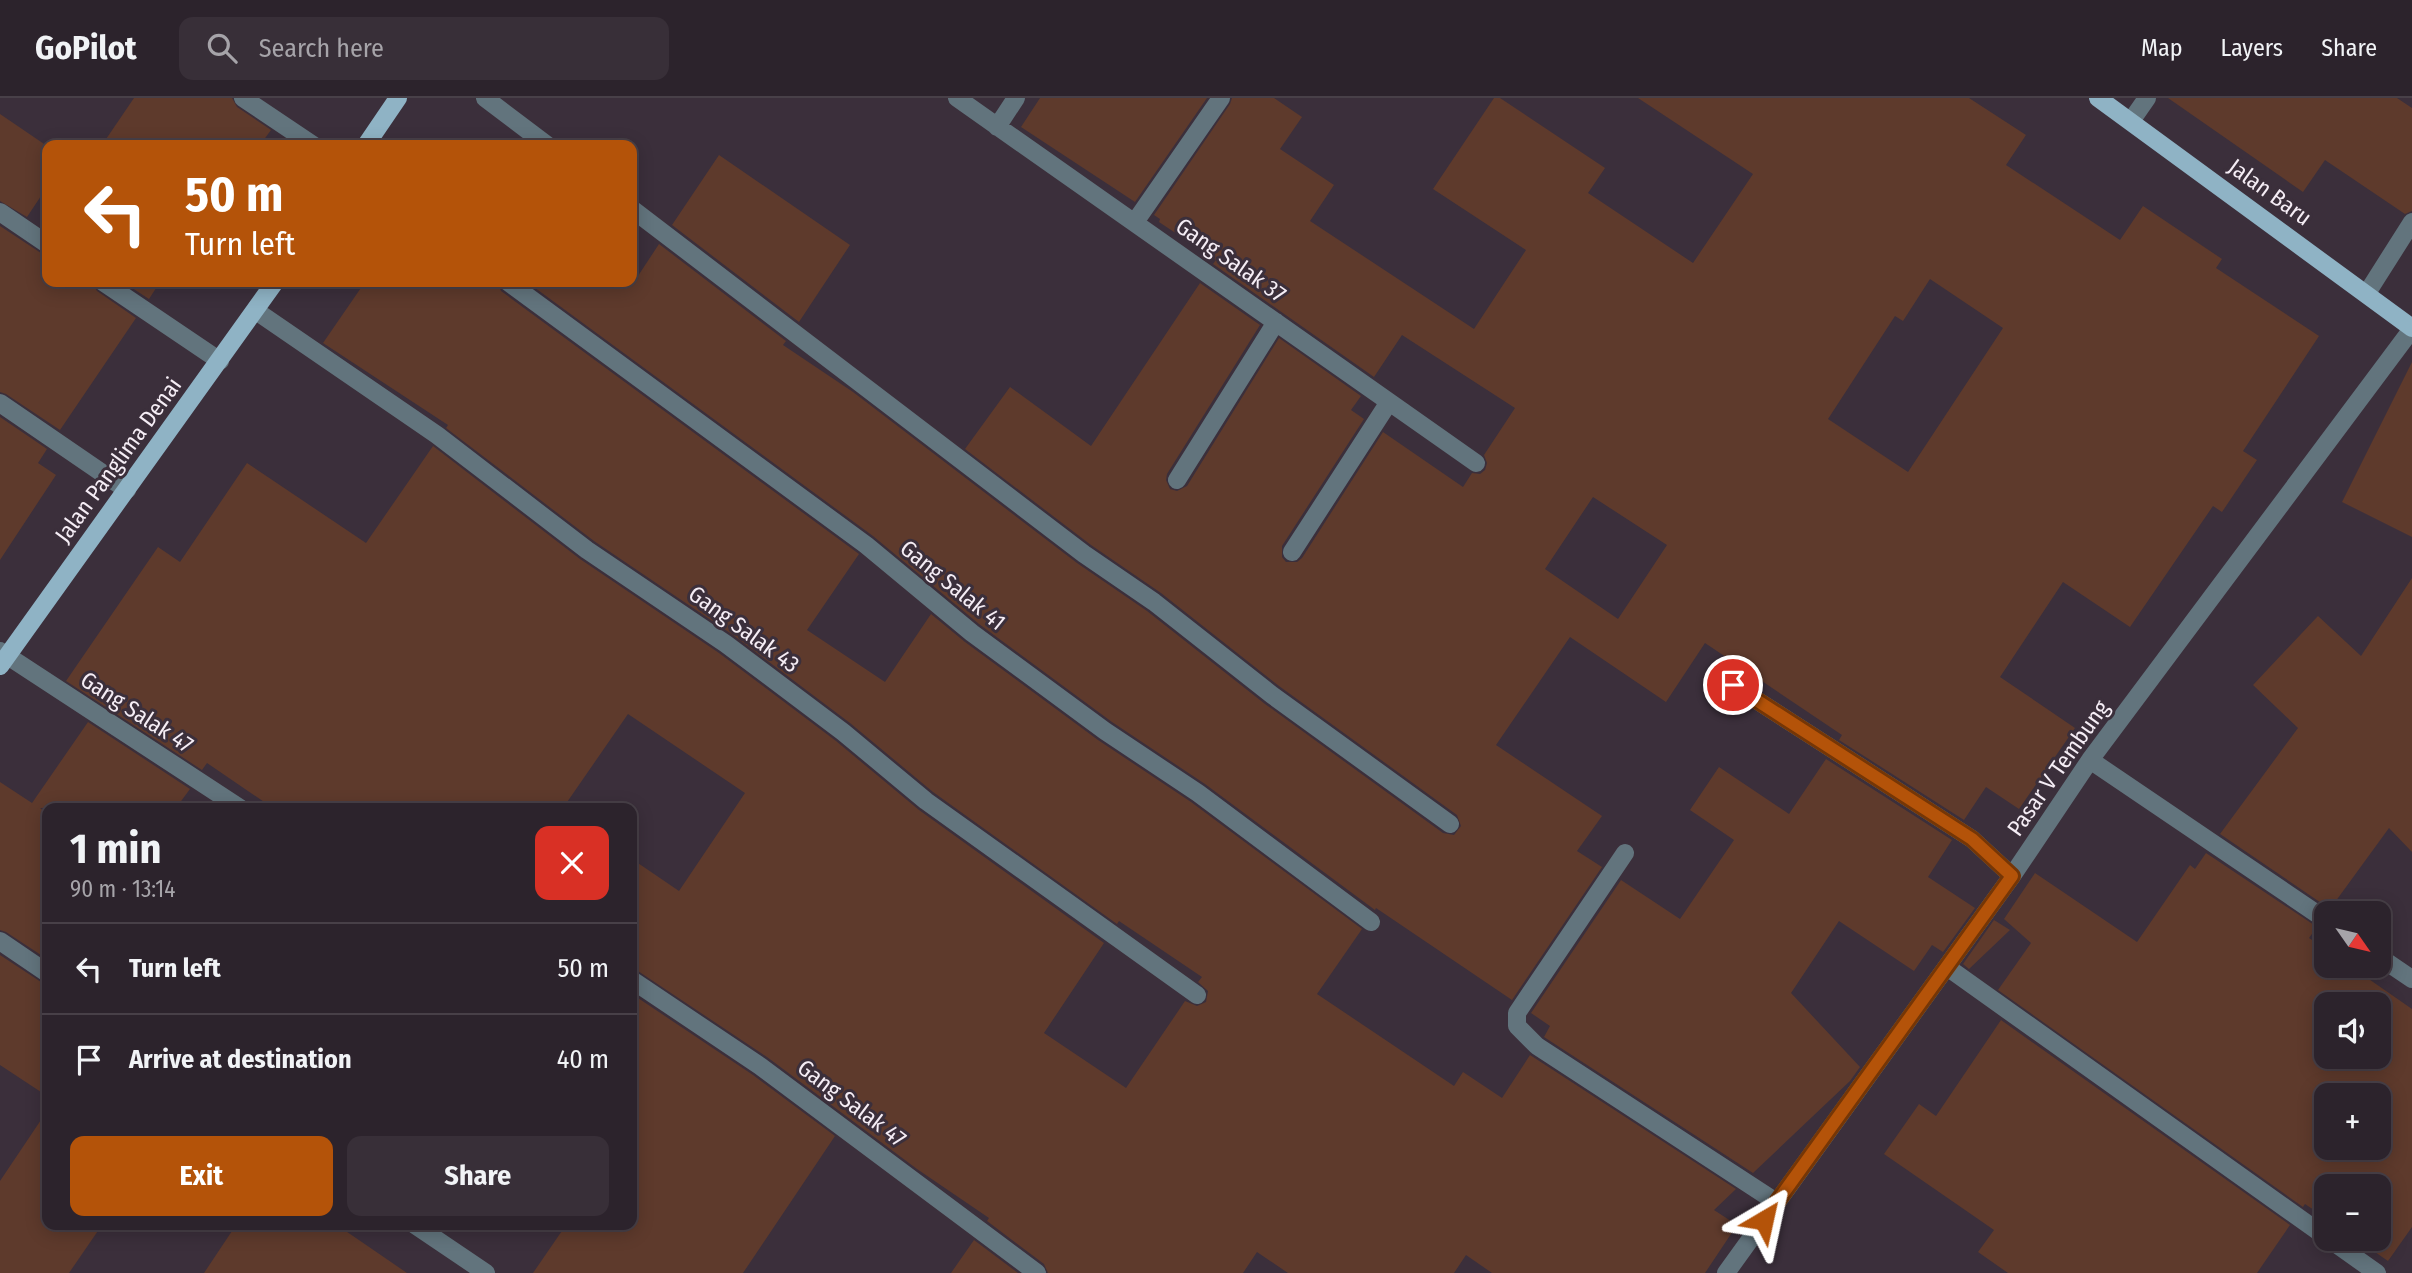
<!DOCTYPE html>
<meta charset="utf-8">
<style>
:root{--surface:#2c232c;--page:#382f38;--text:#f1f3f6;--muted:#a6a4a9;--line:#484048;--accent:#b45309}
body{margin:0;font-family:"Fira Sans Condensed",sans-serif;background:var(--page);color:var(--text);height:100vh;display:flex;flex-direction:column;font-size:26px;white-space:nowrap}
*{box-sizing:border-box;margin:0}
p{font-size:23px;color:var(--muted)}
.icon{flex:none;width:38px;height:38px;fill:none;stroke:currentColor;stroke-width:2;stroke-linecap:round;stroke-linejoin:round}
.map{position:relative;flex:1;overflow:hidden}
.side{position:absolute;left:42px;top:705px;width:595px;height:427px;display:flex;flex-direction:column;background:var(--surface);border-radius:14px;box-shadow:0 4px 18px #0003,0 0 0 2px var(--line)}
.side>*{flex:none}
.hud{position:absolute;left:42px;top:42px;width:595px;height:147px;border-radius:14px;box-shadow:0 4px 18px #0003,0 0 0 2px var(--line);background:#b45309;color:#fff;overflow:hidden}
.needle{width:46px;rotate:124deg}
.tools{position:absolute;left:2314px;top:803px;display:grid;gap:14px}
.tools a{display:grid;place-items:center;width:77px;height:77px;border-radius:14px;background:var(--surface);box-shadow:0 4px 18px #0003,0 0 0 2px var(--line);font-size:35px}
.pin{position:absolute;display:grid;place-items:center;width:60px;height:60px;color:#fff;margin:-30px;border:4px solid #fff;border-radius:50%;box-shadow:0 2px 7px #0007}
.me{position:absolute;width:77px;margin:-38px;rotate:36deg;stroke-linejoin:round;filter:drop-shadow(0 0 5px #0008)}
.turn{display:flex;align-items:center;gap:24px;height:147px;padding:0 28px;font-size:32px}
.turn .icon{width:91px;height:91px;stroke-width:2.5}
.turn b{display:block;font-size:49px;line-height:60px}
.round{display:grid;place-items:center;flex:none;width:74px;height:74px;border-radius:14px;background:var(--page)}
.summary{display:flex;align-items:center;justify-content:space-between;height:119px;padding:0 28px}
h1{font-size:42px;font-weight:700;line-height:52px}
.primary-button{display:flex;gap:14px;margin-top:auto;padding:14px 28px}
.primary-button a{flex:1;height:80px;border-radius:14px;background:var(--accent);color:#fff;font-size:28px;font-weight:700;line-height:80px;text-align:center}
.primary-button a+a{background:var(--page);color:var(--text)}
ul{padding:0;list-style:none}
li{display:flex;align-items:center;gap:21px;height:91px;padding:0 28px;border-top:2px solid var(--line)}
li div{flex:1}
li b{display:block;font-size:26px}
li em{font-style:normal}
header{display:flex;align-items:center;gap:42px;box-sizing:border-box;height:98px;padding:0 35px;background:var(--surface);border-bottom:2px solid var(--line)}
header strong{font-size:33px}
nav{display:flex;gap:38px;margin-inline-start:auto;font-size:24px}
.search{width:490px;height:63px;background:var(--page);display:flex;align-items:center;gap:18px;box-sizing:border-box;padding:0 24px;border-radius:14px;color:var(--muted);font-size:26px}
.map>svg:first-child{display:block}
.building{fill:#5e3a2c;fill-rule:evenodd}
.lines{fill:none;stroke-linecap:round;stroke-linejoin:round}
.minor{stroke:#62747d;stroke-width:18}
.major{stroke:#8fb3c5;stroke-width:18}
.route-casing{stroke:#753606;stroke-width:18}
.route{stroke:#b45309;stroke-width:12}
.labels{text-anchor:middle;stroke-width:6;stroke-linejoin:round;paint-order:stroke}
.street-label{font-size:23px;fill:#f5edf5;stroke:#3b2f3b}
</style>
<header>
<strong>GoPilot</strong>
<div class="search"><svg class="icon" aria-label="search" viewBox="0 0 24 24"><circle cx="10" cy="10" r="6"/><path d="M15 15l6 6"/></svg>Search here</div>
<nav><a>Map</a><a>Layers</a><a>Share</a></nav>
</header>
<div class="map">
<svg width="2412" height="1175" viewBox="0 0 2412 1175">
<rect width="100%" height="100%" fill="#3b2f3b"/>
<path class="building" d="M 134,0 L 232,0 L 237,9 L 271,32 L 260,47 L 102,47 Z
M 1040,0 L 1207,0 L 1135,104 L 1021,29 Z
M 1232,0 L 1274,0 L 1302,19 L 1280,51 L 1334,87 L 1310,123 L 1474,231 L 1526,152 L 1433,91 L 1494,0 L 1500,0 L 1605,70 L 1588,95 L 1693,165 L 1753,76 L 1638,0 L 1969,0 L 2026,37 L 2006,67 L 2120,142 L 2143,108 L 2222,161 L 2216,170 L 2319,238 L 2243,353 L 2257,362 L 2222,414 L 2213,408 L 2130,529 L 2063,484 L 2000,579 L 2075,630 L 2019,711 L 1986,689 L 1964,722 L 1839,642 L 1842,637 L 1705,545 L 1666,604 L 1570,539 L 1496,647 L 1602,718 L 1577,753 L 1602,769 L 1512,902 L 1376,810 L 1375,812 L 1205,686 L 1112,624 L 979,526 L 873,438 L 527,184 L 634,184 L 659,146 L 786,243 L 783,247 L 853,294 L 1077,465 L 1147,513 L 1265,606 L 1443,735 L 1454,737 L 1461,728 L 1457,717 L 1279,588 L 1161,495 L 1091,447 L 965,351 L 1010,289 L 1091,348 L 1200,185 L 1260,227 L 1167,376 L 1166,382 L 1170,391 L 1177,393 L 1187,388 L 1279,240 L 1361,298 L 1351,312 L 1364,321 L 1282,448 L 1282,459 L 1286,464 L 1297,464 L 1302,460 L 1383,334 L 1463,389 L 1472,375 L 1480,376 L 1485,372 L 1487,365 L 1484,357 L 1515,310 L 1402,237 L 1374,279 L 1213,166 L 1216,162 L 1159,124 L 1160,121 L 1154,117 L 1230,6 ZM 1930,181 L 2003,230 L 1908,374 L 1828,321 L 1895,218 L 1903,223 ZM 1593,399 L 1667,447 L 1618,521 L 1545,471 Z
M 2168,0 L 2397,0 L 2412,10 L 2412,113 L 2405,116 L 2325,62 L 2303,94 Z
M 0,16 L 47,48 L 47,89 L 27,119 L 0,103 Z
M 719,57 L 850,147 L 799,224 L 672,127 Z
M 0,128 L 47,159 L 47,184 L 92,184 L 97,193 L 136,220 L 60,332 L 6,296 L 0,294 Z
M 123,184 L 160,184 L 149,201 Z
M 365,184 L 497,184 L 501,193 L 859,456 L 807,532 L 885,584 L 931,516 L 965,544 L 1098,642 L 1191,704 L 1362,831 L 1317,896 L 1454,988 L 1463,974 L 1502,1000 L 1530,957 L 1736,1091 L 1714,1112 L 1737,1127 L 1705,1175 L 1492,1175 L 1466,1157 L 1454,1175 L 1288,1175 L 1257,1154 L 1243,1175 L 1048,1175 L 1044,1166 L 987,1123 L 989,1120 L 917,1071 L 767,959 L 638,873 L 632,871 L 632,761 L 679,793 L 745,695 L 628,616 L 563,710 L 273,710 L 207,665 L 202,672 L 66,583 L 158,449 L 180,464 L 247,365 L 366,445 L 433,348 L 580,461 L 719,555 L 836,643 L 919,712 L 1104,845 L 1044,935 L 1126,990 L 1185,903 L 1197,908 L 1206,904 L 1208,893 L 1198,884 L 1202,879 L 1119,823 L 1117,826 L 933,694 L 850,625 L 733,537 L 594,443 L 446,330 L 448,327 L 323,245 Z
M 2412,264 L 2412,439 L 2342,404 Z
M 0,319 L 47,351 L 38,365 L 56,377 L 0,462 Z
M 2412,480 L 2412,754 L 2389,730 L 2330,811 L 2220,736 L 2298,630 L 2253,587 L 2318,518 L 2361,558 Z
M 88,624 L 190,691 L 176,710 L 40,710 L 47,715 L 47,861 L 6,834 L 0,832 L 0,684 L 32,705 Z
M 1826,661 L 1952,742 L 1928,779 L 1975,810 L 1943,854 L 1932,847 L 1914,873 L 1839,823 L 1791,895 L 1860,969 L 1850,983 L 1753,1075 L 1544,939 L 1550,928 L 1531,915 L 1621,782 L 1680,821 L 1734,742 L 1690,712 L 1719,669 L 1789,716 Z
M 2206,755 L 2317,829 L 2309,840 L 2326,851 L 2326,868 L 2350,868 L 2412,911 L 2412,1129 L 2388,1163 L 2356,1141 L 2378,1141 L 2378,1088 L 2326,1088 L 2326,1120 L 2305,1106 L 2303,1109 L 1998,892 L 2031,845 L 2004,821 L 2035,775 L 2137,844 L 2190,767 L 2195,771 ZM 2326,906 L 2378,906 L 2378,959 L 2326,959 ZM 2326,998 L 2378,998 L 2378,1050 L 2326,1050 Z
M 1994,822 L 2010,832 L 1969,871 L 1963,866 Z
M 0,857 L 41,884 L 47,886 L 47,998 L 0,967 Z
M 632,896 L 753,977 L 835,1038 L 743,1175 L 533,1175 L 566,1127 L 632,1127 Z
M 2001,922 L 2290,1127 L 2257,1175 L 2008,1175 L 1978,1154 L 1994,1132 L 1884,1056 L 1919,1006 L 1936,1018 Z
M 47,1013 L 47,1127 L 102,1127 L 69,1175 L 0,1175 L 0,1083 Z
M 236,1127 L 337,1127 L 407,1175 L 204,1175 Z
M 974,1142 L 1018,1175 L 951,1175 Z"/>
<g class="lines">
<path class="minor" d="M 243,0 L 313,47
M 485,0 L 547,47
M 957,0 L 1476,365
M 2131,23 L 2147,0
M 997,29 L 1016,0
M 632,111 L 1084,456 L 1154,504 L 1272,597 L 1450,726
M 0,114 L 47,146
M 1135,124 L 1221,0
M 103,184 L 220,263
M 508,184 L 866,447 L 972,535 L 1105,633 L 1198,695 L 1371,824
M 2367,195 L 2412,124
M 256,213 L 437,337 L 587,452 L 726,546 L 843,634 L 926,703 L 1197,897
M 0,305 L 127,392
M 1177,382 L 1276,224
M 1292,454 L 1389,304
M 0,553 L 240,710
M 1733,587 L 1972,741 L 2012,778
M 2090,662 L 2326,822
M 1625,755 L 1517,915 L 1517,928 L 1537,948 L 1776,1104
M 0,843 L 47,875
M 2378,858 L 2412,881
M 1947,869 L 2326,1139
M 632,882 L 760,968 L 1037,1175
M 415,1127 L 486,1175
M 2329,1141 L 2377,1175
M 1726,1175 L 2012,778 L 2090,662 L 2412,231"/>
<path class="major" d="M 2098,0 L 2412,230
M 366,47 L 398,0
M 0,568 L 275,184"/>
</g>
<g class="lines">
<g class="route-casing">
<path id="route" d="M 1733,587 L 1972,741 L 2012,778 L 1764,1122"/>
</g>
<use href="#route" class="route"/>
</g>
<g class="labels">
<g class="street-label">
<text transform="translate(2270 94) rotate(36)" y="8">Jalan Baru</text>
<text transform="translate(1231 162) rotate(35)" y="8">Gang Salak 37</text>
<text transform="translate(118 362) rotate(-54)" y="8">Jalan Panglima Denai</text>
<text transform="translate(953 487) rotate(39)" y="8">Gang Salak 41</text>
<text transform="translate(744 531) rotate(36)" y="8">Gang Salak 43</text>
<text transform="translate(137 614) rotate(33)" y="8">Gang Salak 47</text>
<text transform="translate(2058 670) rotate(-55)" y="8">Pasar V Tembung</text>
<text transform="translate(852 1005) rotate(37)" y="8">Gang Salak 47</text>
</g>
</g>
</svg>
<div class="tools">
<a><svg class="needle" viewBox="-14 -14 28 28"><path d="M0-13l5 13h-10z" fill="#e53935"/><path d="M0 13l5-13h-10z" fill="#a6a4a9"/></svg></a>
<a><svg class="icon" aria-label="sound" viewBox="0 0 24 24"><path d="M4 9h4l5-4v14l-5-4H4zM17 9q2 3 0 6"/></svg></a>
<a>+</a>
<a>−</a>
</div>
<div class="pin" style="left:1733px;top:587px;background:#d93025"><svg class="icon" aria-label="arrive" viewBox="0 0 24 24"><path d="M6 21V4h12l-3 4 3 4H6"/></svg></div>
<svg class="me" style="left:1764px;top:1122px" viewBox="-20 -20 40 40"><path d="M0-17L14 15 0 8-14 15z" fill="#b45309" stroke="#fff" stroke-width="4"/></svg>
<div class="hud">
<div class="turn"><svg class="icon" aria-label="left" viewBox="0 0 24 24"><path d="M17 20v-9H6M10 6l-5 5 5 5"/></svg><div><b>50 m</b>Turn left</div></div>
</div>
<section class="side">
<div class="summary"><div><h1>1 min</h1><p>90 m · 13:14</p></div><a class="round" style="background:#d93025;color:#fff"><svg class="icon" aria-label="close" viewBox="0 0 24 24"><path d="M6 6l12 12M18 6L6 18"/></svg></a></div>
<ul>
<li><svg class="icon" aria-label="left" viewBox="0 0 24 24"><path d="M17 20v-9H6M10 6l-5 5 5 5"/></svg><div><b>Turn left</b></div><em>50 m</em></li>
<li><svg class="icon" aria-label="arrive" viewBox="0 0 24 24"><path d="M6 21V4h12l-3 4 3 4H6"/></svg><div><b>Arrive at destination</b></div><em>40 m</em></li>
</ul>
<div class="primary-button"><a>Exit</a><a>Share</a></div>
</section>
</div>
